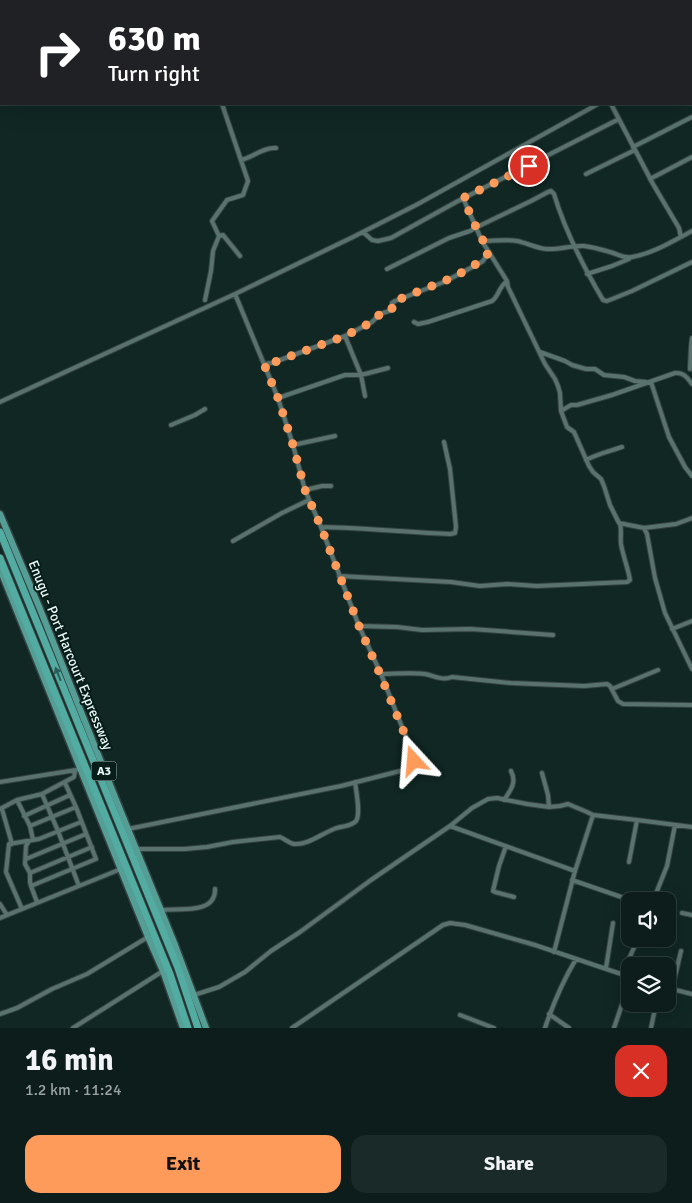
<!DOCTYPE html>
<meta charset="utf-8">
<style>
:root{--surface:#0c1d1b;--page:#1a2a28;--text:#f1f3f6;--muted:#9aa2a3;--line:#2c3b3a;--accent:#ff9b5a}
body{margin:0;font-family:Signika,sans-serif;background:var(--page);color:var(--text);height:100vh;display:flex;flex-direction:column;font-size:19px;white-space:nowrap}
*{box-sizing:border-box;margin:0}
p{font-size:16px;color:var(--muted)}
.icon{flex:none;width:28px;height:28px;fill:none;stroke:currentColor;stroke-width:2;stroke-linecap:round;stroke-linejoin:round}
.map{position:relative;height:1028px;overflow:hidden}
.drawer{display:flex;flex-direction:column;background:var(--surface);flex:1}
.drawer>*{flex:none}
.guide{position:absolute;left:0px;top:0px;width:692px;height:105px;box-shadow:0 5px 20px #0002,0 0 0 1px var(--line);background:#202124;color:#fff;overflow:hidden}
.buttons{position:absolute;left:621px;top:892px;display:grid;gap:10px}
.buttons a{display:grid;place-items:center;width:55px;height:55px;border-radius:10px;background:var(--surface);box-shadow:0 5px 20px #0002,0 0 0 1px var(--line);font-size:25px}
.pin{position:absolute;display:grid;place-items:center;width:42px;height:42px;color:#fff;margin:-21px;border:2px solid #fff;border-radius:50%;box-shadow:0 1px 5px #0007}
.me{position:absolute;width:55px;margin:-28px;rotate:341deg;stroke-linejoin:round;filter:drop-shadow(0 0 4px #0008)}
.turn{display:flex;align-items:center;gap:18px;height:105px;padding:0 25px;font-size:22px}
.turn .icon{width:65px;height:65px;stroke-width:2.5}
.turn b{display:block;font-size:35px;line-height:42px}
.round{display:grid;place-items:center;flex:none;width:52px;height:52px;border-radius:15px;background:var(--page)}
.overview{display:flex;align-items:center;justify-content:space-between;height:85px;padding:0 25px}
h1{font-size:30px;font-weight:800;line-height:38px}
.primary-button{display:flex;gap:10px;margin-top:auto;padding:10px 25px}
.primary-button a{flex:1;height:58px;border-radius:15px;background:var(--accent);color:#111;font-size:20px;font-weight:800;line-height:58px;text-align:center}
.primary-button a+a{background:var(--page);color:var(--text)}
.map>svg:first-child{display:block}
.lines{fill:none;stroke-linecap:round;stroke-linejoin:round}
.minor-casing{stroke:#334240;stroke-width:6}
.primary-casing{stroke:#334240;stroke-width:9}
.trunk-casing{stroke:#334240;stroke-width:9}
.minor{stroke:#5a726e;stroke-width:4}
.primary{stroke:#559e95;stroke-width:6}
.trunk{stroke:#53aca2;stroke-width:7}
.oneway{fill:#295d57}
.route{stroke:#ff9b5a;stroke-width:9;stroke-dasharray:0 16.2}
.labels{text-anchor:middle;stroke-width:4;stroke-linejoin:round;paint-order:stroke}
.shield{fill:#071d1a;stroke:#a6b6b3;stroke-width:1}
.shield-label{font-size:12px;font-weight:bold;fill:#eaf8f5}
.street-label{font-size:14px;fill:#eaf8f5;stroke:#071d1a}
</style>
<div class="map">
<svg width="692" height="1028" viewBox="0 0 692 1028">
<rect width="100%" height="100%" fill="#102724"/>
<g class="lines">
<g class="minor-casing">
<path id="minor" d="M 592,0 L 593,1
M 691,39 L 692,39
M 691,60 L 692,60
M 611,104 L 653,184 L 679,228 L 681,237
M 633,147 L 692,117
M 241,160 C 254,157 263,147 276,148
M 586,174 L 635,150
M 650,179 L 692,157
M 463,198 L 482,241 L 507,281 L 508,287 L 545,364 L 555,379 L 558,386 L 560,393 L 561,411 L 567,427 L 574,432 L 589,466 L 593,472 L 601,479 L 604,486 L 610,505 L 619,523 L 644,528 L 676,524 L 692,518
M 363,232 L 372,240 L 378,241 L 391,238 L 458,201 L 619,119
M 219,236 L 223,235 L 240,256
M 482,241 C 494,241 506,239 517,241 C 527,243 536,248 546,249 C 560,250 571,245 584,246 C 593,247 603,250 610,252 C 618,254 624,259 632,257 C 654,253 673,241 692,231
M 387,269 L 449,238 L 470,231 L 477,227 L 531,201 L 548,192 L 551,191 L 554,194 C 565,231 583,266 603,300 L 607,301 L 632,291 L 692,262
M 587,274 L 612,266 L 629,259
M 205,300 L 211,271 L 213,251 L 219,236 L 212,221 L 227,200 L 243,195 L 248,181 L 222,104
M 414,322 L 418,324 L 428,322 L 492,301 C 499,296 498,288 507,281
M 345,336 L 361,375 L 365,396
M 540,352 L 565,361 L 572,365 L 586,369 L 595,369 L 604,375 L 624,377 L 635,381 L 646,382
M 264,364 L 272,363 L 345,336 L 372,322 L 380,314 L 392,310 L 392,303 L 395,301 L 444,282 L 480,263 L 483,261 L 489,252
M 690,369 L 691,347 L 692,338
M 651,382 L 669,437 L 685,467 L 692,476
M 278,398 L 345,375 L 361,375 L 388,368
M 0,402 L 235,294 L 353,237 L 418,204 L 598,104
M 561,411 L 571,405 L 577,405 L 612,395 L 675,373 C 683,372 687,377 692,384
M 171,425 L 195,415 L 205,409
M 293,445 L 335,436
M 586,460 C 597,454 610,451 622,447
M 305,490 L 322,486 L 331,486
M 321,527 C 364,528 407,532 450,534 L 455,533 L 456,527 L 450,469 L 444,442
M 644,528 L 647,534 L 655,578 L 665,613 L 692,669
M 233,541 L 282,513 L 309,500
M 339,576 L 451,582 L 480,586 L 507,584 L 537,586 L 627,582 L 630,580 C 628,568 623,556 621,544 C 620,537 622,531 620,524
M 359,626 L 397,627 L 422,630 L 471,629 L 553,635
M 672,629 L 692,621
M 381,674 C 394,674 412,672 425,674 C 435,676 442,681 452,677 L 511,683 L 584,686 L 607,684 L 610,686 L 618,701 L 623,704 L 692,705
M 612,689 L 658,670
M 542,773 L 548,795 L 549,807
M 0,782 L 76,770
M 42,794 L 58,831 L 79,886
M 17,800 L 30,826 L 33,840
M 504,800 C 511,790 517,782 511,771
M 0,809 L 17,800 L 42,794 L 74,777 L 75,771
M 2,809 L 12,844
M 24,816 L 70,795
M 30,826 L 76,807
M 450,826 L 575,871
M 128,829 L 341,786 L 408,769 C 414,764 414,759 412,752 L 381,674 L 359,626 L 321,527 L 305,490 L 293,445 L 278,398 L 235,294
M 29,841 L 26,846 L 25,864 L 30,873 L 30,882 L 31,886
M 506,846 L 499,866 L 493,891 L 495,892 L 514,897
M 136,849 L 184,849 L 207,847 L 233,842 L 280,837 C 285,839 289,843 294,844 C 308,845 321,834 334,829 C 340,826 351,827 356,821 C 361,814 356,791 355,782
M 26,859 L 86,834
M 629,862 L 637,820
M 30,873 L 92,847
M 572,880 L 633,901
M 653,901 L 667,866 L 675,825
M 37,902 L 31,886 L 96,859 L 76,807 L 65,783
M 0,904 L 7,915
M 22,909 L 6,872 L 9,844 L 39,839 L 81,822
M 161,910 C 177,908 216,915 215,889
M 682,913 L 692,915
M 0,918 L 121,869
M 554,952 L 575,871 L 593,815
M 606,968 L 613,923
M 622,974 L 638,939
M 668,988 L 692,994
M 672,989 L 681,951
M 194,995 L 219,987 L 245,972 L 271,951 L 300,932 L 371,880 L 450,826 L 472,808 L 488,799 L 497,798 L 527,804 L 549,807 L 560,806 L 568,804 L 587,812 L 593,815 L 637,820 L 692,827
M 0,1014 L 17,1008 L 52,989 L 87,974 L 148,937
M 549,1014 L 569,1028
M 460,1015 L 494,1028
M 73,1028 L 163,971
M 292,1028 L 443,925 L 450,923 L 465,925 L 535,945 L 630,977
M 545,1028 C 553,1004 563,981 576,959
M 614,1028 L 630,981
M 651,1028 L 656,1004"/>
</g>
<g class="primary-casing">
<path id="primary" d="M 0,514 L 40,609 L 115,797 L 175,945 L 206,1028
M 0,569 L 148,937 L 163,971 L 183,1028"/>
</g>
<g class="trunk-casing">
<path id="trunk" d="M 0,532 L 178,968 L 198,1028
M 0,558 L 170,974 L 188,1028"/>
</g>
<use href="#minor" class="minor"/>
<use href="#primary" class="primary"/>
<use href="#trunk" class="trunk"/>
</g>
<defs><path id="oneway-solid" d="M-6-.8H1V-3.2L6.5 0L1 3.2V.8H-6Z" transform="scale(1.25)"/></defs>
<use class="oneway" href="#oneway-solid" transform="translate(58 674) rotate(-112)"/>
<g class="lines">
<path class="route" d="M 414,761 L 412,752 L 380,674 L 359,626 L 321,527 L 305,490 L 293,445 L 278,398 L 264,364 L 272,363 L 345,336 L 372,322 L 380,314 L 392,310 L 392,303 L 395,301 L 454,277 L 483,260 L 489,252 L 476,227 L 463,198 L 529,166"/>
</g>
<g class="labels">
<rect class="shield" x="91.5" y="761.5" width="25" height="19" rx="4"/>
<g class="shield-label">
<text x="104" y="775">A3</text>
</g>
<g class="street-label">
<text transform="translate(71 655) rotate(68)" y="5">Enugu - Port Harcourt Expressway</text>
</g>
</g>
</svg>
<div class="buttons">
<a><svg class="icon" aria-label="sound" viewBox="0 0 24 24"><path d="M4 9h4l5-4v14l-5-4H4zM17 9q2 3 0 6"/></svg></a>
<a><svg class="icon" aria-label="layers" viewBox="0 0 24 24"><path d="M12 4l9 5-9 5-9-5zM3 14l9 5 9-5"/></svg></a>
</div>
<div class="pin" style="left:529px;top:166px;background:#d93025"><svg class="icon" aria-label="arrive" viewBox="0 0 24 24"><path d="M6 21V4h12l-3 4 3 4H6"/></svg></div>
<svg class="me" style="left:414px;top:761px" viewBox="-20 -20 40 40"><path d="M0-17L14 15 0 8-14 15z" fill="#ff9b5a" stroke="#fff" stroke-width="4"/></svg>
<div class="guide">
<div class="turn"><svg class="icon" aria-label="right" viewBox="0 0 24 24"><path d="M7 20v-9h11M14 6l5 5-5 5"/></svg><div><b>630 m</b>Turn right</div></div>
</div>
</div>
<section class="drawer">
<div class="overview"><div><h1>16 min</h1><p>1.2 km · 11:24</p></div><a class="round" style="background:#d93025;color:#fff"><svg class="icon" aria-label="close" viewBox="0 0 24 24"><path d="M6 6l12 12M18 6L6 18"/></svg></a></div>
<div class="primary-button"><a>Exit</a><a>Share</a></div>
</section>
